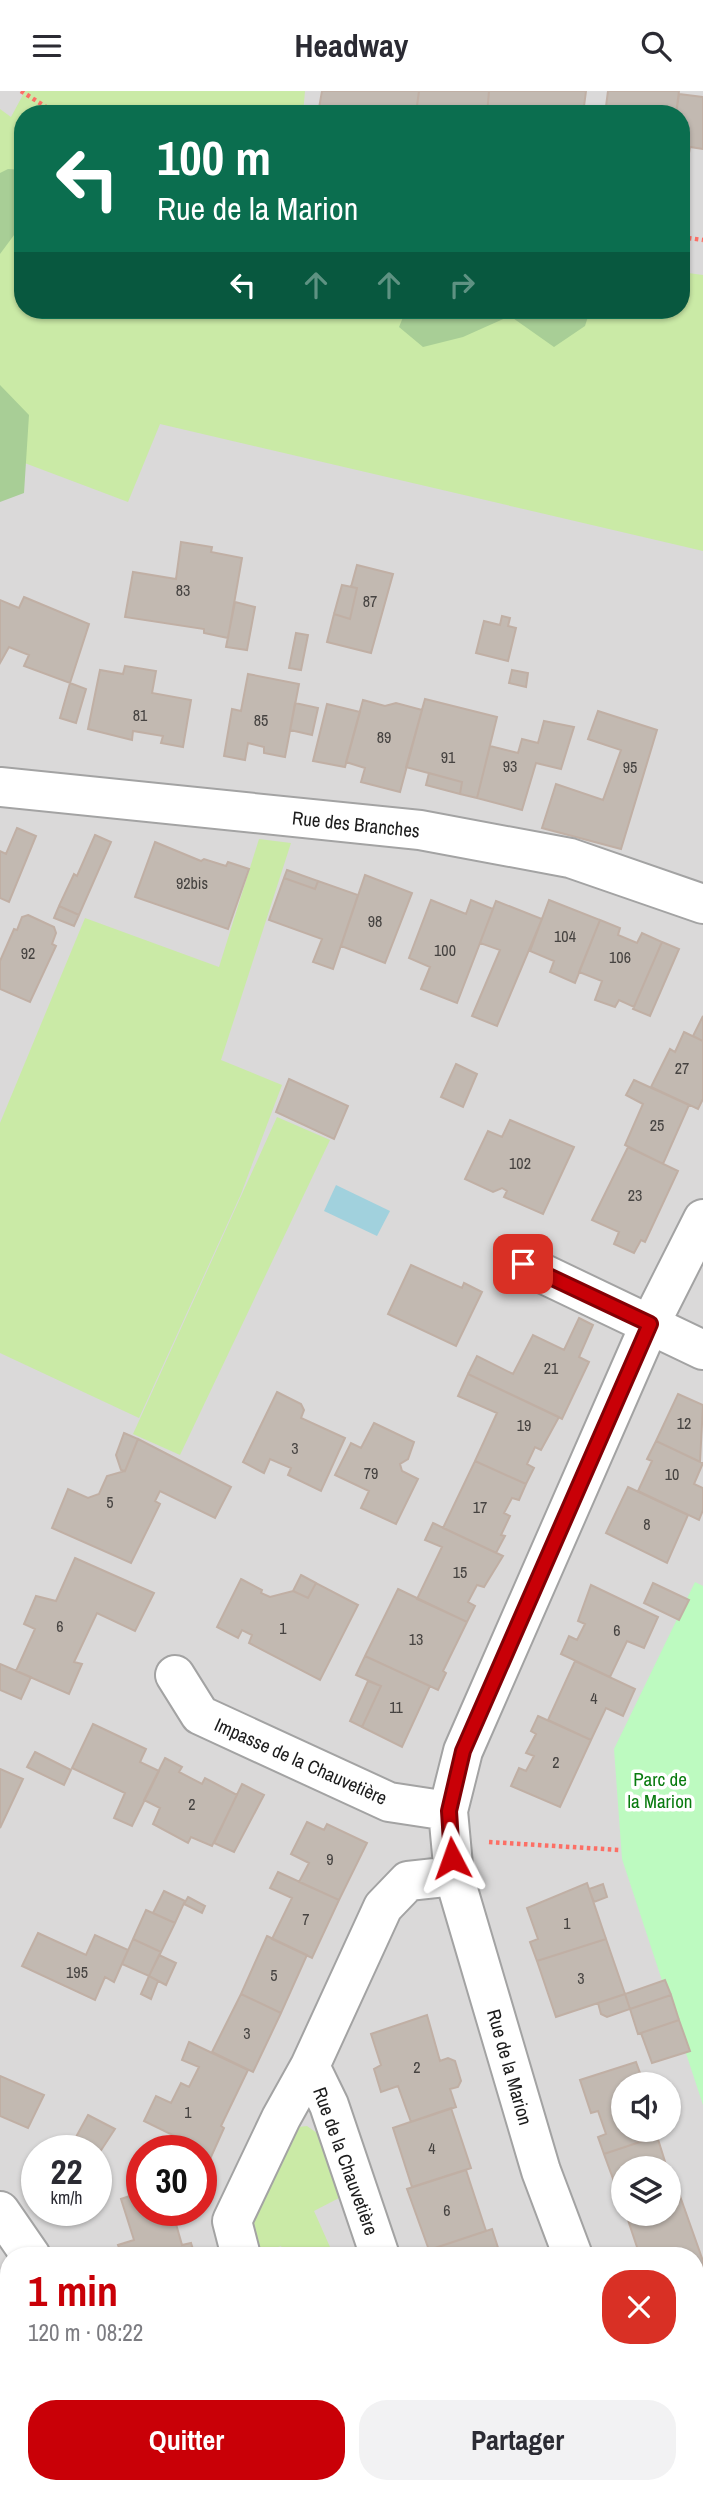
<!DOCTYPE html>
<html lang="fr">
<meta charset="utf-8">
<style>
:root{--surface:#fff;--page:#f2f2f3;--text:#2b2b33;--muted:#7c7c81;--accent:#c90007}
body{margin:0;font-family:"Archivo Narrow",sans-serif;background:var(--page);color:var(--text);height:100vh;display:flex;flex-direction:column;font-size:26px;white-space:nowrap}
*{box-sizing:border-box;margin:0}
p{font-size:23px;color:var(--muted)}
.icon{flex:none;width:38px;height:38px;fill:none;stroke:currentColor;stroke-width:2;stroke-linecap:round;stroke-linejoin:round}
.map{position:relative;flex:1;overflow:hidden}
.side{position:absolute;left:0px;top:2156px;width:704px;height:247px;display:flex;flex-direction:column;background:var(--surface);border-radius:28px 28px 0 0;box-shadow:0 2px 5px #0004}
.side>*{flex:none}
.top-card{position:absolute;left:14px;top:14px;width:676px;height:214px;border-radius:28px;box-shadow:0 2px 5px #0004;background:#0b6e4f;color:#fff;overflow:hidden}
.controls{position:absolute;left:611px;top:1981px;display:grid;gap:14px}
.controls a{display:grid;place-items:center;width:70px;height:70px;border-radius:50%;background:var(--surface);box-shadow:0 2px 5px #0004;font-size:35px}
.speed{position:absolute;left:21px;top:2044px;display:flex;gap:14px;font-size:35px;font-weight:700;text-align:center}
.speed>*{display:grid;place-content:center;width:91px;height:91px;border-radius:50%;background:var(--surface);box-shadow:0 2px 5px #0004;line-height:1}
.speed small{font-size:18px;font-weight:400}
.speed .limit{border:10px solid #d22;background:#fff;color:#111}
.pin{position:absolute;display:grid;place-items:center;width:60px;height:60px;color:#fff;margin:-30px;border-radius:14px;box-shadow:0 4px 10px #0006}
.me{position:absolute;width:77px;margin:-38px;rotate:356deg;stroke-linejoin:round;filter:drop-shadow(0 0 5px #0008)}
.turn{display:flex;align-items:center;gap:24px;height:147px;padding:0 28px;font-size:32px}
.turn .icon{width:91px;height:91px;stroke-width:2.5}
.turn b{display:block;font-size:49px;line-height:60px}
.lanes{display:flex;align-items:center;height:66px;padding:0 28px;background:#0003;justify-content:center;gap:35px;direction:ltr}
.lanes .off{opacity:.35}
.round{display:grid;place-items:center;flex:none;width:74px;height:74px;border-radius:28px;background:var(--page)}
.headline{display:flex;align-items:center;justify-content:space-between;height:119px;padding:0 28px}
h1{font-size:42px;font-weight:700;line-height:52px;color:var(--accent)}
.action{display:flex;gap:14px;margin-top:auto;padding:14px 28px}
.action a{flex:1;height:80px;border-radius:28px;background:var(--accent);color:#fff;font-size:28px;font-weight:700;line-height:80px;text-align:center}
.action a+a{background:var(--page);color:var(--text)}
header{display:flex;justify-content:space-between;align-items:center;height:91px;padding:0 28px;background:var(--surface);font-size:32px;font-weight:700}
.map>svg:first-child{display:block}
.residential{fill:#dad9d9;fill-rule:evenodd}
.grass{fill:#caeaa6}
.forest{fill:#a8ce96}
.park{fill:#bdfac0}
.water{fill:#a1d1dd}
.building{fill:#c2b9b1;stroke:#c0afa4;stroke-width:2}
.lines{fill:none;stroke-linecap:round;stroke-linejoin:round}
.minor-casing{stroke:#a3a3a3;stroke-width:42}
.path{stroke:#fc6f65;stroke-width:4.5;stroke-dasharray:3.5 3.5;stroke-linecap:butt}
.minor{stroke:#fff;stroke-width:38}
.route-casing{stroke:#830005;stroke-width:18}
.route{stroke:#c90007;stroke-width:12}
.labels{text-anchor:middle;stroke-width:7;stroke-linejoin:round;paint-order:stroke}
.number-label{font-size:16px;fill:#464341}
.street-label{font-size:19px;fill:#1c1c1c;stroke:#fff}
.park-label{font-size:19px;fill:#097b0f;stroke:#fff}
</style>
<header><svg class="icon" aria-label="menu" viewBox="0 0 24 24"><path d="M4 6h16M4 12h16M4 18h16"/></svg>Headway<svg class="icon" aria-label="search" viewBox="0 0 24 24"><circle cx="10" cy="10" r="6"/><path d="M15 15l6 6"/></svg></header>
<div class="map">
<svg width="703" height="2402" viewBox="0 0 703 2402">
<rect width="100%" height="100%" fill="#eee9e2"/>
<path class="residential" d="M 0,0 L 703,0 L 703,2402 L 0,2402 ZM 23,23 L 681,23 L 681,219 L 23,219 ZM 623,1993 L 668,1993 L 668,2039 L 623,2039 ZM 37,2060 L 96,2060 L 96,2119 L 37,2119 ZM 142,2060 L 201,2060 L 201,2119 L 142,2119 ZM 623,2077 L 668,2077 L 668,2123 L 623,2123 ZM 9,2165 L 695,2165 L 695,2394 L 9,2394 Z"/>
<path class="grass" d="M 25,0 L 305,0 L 303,23 L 23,23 L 23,219 L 681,219 L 681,181 L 703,184 L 703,460 L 160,333 L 128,411 L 14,368 L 0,398 L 0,18 L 11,26 Z
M 259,748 L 291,752 L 221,969 L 282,994 L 241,1103 L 139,1327 L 0,1262 L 0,1032 L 85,827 L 219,876 Z
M 277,1026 L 330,1049 L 180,1364 L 133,1343 Z
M 307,2035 L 317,2042 L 339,2107 L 314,2120 L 334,2165 L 285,2165 L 281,2155 L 254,2165 L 251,2138 L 293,2044 L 299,2036 Z"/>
<path class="forest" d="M 8,78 L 23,79 L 23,132 L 0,163 L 0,82 Z
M 406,219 L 590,219 L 585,235 L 554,256 L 510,225 L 463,246 L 423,256 L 399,236 Z
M 0,294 L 29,324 L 24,402 L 0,411 Z"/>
<path class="park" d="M 695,1491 L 703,1495 L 703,2014 L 622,1768 L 614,1658 Z
M 703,2214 L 703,2304 L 695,2296 L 695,2223 Z"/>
<path class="water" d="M 336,1094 L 390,1120 L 377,1145 L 324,1120 Z"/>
<path class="building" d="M 322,0 L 419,0 L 416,23 L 318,23 Z
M 419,0 L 489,0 L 487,23 L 416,22 Z
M 489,0 L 586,0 L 583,23 L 487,23 Z
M 608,0 L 679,0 L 676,23 L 605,23 Z
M 679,3 L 703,6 L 703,58 L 690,56 L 683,98 L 681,97 L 681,23 L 676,23 Z
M 181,451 L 212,456 L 211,461 L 242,467 L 228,547 L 204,542 L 204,538 L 125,526 L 133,481 L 176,488 Z
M 357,474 L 393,483 L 371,562 L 327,551 L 334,523 L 350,528 L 357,497 L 351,496 Z
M 342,494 L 357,497 L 350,528 L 334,523 Z
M 24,506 L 89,533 L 70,592 L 24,575 L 29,564 L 9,556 L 0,572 L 0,509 L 19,517 Z
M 235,511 L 255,516 L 247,559 L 226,556 Z
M 502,525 L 510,527 L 508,535 L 516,537 L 508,570 L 476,562 L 484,530 L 500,534 Z
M 296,542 L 308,544 L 301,579 L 289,577 Z
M 125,575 L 156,580 L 152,602 L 191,609 L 183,656 L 161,652 L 163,645 L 133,640 L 132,649 L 88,638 L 100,579 L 123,583 Z
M 512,579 L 528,582 L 526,596 L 509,592 Z
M 248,583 L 299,593 L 285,666 L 264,662 L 264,656 L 248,652 L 245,669 L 224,665 L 232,618 L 241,620 Z
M 70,592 L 86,598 L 76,632 L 60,627 Z
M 425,608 L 497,626 L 477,707 L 460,703 L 462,691 L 406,676 Z
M 363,609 L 385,615 L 396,612 L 422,619 L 400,701 L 361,691 L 365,677 L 346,671 Z
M 295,612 L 318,617 L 312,644 L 290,639 Z
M 327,613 L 360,621 L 345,676 L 313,670 Z
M 598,620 L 657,639 L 621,758 L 542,737 L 556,693 L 603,709 L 621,659 L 588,648 Z
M 544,630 L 574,636 L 561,678 L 536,672 L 522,719 L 477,707 L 490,655 L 518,662 L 522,648 L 538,652 Z
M 429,682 L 462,691 L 460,703 L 426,694 Z
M 17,737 L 36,745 L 9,811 L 0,807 L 0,760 L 6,763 Z
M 95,744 L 111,751 L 79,824 L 59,815 L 74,783 L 77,785 Z
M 155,751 L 201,770 L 204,768 L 226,775 L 228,771 L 249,778 L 228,838 L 135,806 Z
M 287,779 L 318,790 L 315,798 L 284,787 Z
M 365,784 L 412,802 L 385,872 L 341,855 Z
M 284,787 L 315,798 L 318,790 L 358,804 L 333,878 L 313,871 L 322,848 L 269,829 Z
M 431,809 L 466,823 L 471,809 L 493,818 L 457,912 L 421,898 L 430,876 L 409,867 Z
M 549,809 L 600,829 L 575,892 L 550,881 L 554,870 L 530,860 Z
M 496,810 L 542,828 L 497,935 L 472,925 L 500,859 L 480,852 Z
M 59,815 L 79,824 L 74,835 L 54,827 Z
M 28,824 L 54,836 L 56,842 L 52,853 L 56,855 L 30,911 L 0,898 L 0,870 L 14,838 L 17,839 L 22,826 Z
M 600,829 L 620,837 L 618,844 L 637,852 L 642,842 L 662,851 L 634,916 L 619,909 L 615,916 L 595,909 L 602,890 L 579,881 Z
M 662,851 L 679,858 L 650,925 L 633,918 Z
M 703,925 L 703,950 L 693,945 Z
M 684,941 L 703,950 L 703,1008 L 698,1018 L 651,996 L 670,958 L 675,961 Z
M 456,973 L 477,983 L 463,1016 L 441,1006 Z
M 289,988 L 348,1015 L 334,1048 L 276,1021 Z
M 634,989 L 689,1014 L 663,1073 L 625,1054 L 643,1013 L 626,1004 Z
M 510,1029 L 574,1056 L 543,1123 L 504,1106 L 507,1100 L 502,1097 L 493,1101 L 465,1088 L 488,1040 L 502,1046 Z
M 628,1056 L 678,1080 L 645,1151 L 641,1149 L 634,1162 L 614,1153 L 619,1141 L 592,1129 Z
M 411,1174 L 462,1197 L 464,1192 L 482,1201 L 456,1255 L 388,1223 Z
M 579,1227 L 593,1234 L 579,1266 L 589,1271 L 562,1328 L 468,1283 L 477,1265 L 513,1283 L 533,1244 L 564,1259 Z
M 468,1283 L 559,1326 L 541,1359 L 535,1356 L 527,1373 L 534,1377 L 526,1393 L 475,1370 L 497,1322 L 458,1305 Z
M 277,1301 L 301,1313 L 304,1319 L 301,1327 L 345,1347 L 321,1400 L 288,1384 L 291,1377 L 270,1368 L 264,1382 L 243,1371 Z
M 678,1303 L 703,1314 L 700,1371 L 656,1350 Z
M 374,1332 L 414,1351 L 408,1368 L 400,1373 L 402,1380 L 418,1388 L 396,1433 L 361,1417 L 369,1400 L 335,1384 L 351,1352 L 361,1357 Z
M 124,1342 L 138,1348 L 125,1380 L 121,1379 L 116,1364 Z
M 138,1348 L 231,1396 L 215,1427 L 160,1400 L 155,1410 L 160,1413 L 131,1472 L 52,1437 L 68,1398 L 88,1407 L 99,1403 L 107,1385 L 125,1380 Z
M 656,1350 L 703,1372 L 694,1393 L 703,1397 L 703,1419 L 699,1429 L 638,1400 L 652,1370 L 647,1368 Z
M 475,1370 L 526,1393 L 519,1409 L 512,1407 L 504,1422 L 510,1425 L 501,1444 L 505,1445 L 496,1462 L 443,1437 Z
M 628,1396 L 688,1424 L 667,1472 L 606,1442 Z
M 433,1432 L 503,1465 L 484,1496 L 477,1494 L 468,1511 L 475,1515 L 467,1531 L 417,1508 L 442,1456 L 425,1449 Z
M 75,1467 L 154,1502 L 135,1540 L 97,1522 L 74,1571 L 82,1573 L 69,1603 L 16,1580 L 35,1538 L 24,1533 L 36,1505 L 56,1510 Z
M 301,1484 L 316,1492 L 308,1507 L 293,1500 Z
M 241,1488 L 262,1499 L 261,1502 L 270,1506 L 293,1500 L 308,1507 L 316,1492 L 358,1514 L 320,1589 L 249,1552 L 252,1544 L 242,1539 L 238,1547 L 217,1536 Z
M 653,1492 L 689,1509 L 679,1529 L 644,1512 Z
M 591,1494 L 658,1526 L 644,1557 L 627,1550 L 610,1586 L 561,1563 L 569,1545 L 577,1549 L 585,1533 L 578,1530 Z
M 398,1498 L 467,1531 L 443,1580 L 446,1582 L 438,1599 L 365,1565 Z
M 365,1565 L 430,1595 L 402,1656 L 362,1636 L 381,1595 L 356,1584 Z
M 575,1570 L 635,1598 L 623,1625 L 606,1617 L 591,1649 L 548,1629 Z
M 0,1573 L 31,1586 L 21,1608 L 0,1599 Z
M 368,1590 L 381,1595 L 362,1636 L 350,1630 Z
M 538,1625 L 591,1649 L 560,1716 L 511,1695 L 519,1677 L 526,1680 L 534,1665 L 526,1662 L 536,1643 L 531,1640 Z
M 93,1633 L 146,1658 L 140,1671 L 159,1680 L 132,1735 L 114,1727 L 125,1702 L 72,1677 Z
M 35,1661 L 71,1679 L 64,1694 L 27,1676 Z
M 165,1667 L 182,1676 L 179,1681 L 202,1693 L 205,1687 L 237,1704 L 212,1755 L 191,1746 L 188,1752 L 153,1733 L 160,1717 L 144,1709 Z
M 0,1678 L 23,1688 L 0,1737 Z
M 242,1693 L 264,1704 L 234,1761 L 214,1752 Z
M 307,1731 L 324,1739 L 327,1733 L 367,1752 L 339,1809 L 299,1791 L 309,1772 L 291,1763 Z
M 278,1781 L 339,1809 L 312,1867 L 272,1848 L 292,1807 L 270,1797 Z
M 587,1792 L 606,1848 L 537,1870 L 530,1851 L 538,1848 L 527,1817 Z
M 603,1793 L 607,1806 L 594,1811 L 589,1798 Z
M 164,1800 L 185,1810 L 175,1832 L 153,1822 Z
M 188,1806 L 205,1815 L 202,1822 L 184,1813 Z
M 146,1819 L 175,1832 L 161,1861 L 133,1848 Z
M 38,1842 L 86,1864 L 95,1844 L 128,1859 L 114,1891 L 105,1886 L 95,1909 L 22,1875 Z
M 267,1845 L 307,1864 L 281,1922 L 241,1903 Z
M 133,1848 L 161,1861 L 149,1885 L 122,1873 Z
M 606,1848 L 625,1903 L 556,1926 L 537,1870 Z
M 159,1864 L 176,1872 L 166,1894 L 149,1885 Z
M 149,1885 L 158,1890 L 151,1908 L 141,1903 Z
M 665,1889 L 671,1904 L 630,1918 L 625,1903 Z
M 241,1903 L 281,1922 L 253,1981 L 212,1961 Z
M 625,1903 L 630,1918 L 607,1926 L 601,1923 L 598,1912 Z
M 671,1904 L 679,1929 L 638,1943 L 630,1918 Z
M 427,1924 L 440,1970 L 448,1967 L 455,1970 L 461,1990 L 458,1996 L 450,1998 L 456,2016 L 411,2031 L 398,1995 L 381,2001 L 374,1978 L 381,1974 L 371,1943 Z
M 679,1929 L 690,1960 L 652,1972 L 641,1942 Z
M 189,1951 L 248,1979 L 221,2035 L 224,2037 L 206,2077 L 201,2074 L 201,2060 L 180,2060 L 185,2050 L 144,2030 L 156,2005 L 171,2012 L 181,1992 L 189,1996 L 199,1976 L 182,1969 Z
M 636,1971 L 644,1993 L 623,1993 L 623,2039 L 660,2039 L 661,2044 L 604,2063 L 598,2046 L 606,2043 L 598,2020 L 591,2022 L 580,1989 Z
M 0,1985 L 44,2004 L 28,2037 L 0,2025 Z
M 451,2017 L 471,2077 L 412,2096 L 393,2037 Z
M 88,2024 L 115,2038 L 96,2067 L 96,2060 L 70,2057 Z
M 657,2045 L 667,2077 L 623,2077 L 623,2115 L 604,2063 Z
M 466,2079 L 486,2140 L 429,2159 L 407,2098 Z
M 142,2101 L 142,2119 L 172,2119 L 182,2154 L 191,2152 L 195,2165 L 122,2165 L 118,2154 L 134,2149 L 121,2108 Z
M 680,2105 L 703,2170 L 703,2195 L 695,2204 L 695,2165 L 640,2165 L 626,2123 L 668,2123 L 668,2109 Z
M 492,2138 L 500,2163 L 495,2165 L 428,2165 L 426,2160 Z
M 0,2212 L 9,2219 L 9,2235 L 0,2246 Z
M 8,2360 L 9,2394 L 47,2394 L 44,2402 L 0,2402 L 0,2377 Z"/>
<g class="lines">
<g class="minor-casing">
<path id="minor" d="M 0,696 L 420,739 L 570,767 L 703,813
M 523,1173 L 703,1259
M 175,1584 L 200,1624 L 389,1711 L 448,1720
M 310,1975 L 329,2014 L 380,2165
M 0,2120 L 31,2165
M 241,2165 L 232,2130 L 281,2027 L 310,1975 L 383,1816 L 408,1790 L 454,1785
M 573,2165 L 541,2080 L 454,1785 L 448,1720 L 463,1660 L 650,1233 L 703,1128
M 695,2386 L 703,2386
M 117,2394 L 119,2402
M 500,2402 L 524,2394
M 663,2402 L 665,2394"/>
</g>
<path class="path" d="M 21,0 L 57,23
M 681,146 L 703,149
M 489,1751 L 620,1759
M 695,2263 L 703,2259
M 695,2305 L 703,2311"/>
<use href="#minor" class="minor"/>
</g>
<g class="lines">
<g class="route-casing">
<path id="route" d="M 452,1767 L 449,1720 L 463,1660 L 650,1233 L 523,1173"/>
</g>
<use href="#route" class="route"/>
</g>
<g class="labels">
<g class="number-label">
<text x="183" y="505">83</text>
<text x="370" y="516">87</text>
<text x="140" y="630">81</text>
<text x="261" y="635">85</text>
<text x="384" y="652">89</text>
<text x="448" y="672">91</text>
<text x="510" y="681">93</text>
<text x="630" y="682">95</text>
<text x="192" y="798">92bis</text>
<text x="375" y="836">98</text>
<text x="565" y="851">104</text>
<text x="445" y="865">100</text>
<text x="28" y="868">92</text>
<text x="620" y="872">106</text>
<text x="682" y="983">27</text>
<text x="657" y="1040">25</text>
<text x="520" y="1078">102</text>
<text x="635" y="1110">23</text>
<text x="551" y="1283">21</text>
<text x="684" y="1338">12</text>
<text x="524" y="1340">19</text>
<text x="295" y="1363">3</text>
<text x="371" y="1388">79</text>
<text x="672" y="1389">10</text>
<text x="110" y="1417">5</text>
<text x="480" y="1422">17</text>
<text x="647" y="1439">8</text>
<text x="460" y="1487">15</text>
<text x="60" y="1541">6</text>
<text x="283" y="1543">1</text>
<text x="617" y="1545">6</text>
<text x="416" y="1554">13</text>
<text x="594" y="1613">4</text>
<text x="396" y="1622">11</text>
<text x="556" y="1677">2</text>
<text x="192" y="1719">2</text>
<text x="330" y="1774">9</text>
<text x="306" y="1834">7</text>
<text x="567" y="1838">1</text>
<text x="77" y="1887">195</text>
<text x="274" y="1890">5</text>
<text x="581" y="1893">3</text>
<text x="247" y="1948">3</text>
<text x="417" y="1982">2</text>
<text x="188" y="2027">1</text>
<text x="432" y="2063">4</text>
<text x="447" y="2125">6</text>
</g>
<g class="street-label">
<text transform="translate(356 733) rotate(6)" y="7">Rue des Branches</text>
<text transform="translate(301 1670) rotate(24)" y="7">Impasse de la Chauvetière</text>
<text transform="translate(510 1976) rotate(74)" y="7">Rue de la Marion</text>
<text transform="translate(346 2070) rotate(70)" y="7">Rue de la Chauvetière</text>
</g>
<g class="park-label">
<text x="660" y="1695">Parc de<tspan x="660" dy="22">la Marion</tspan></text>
</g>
</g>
</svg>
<div class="controls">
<a><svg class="icon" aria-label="sound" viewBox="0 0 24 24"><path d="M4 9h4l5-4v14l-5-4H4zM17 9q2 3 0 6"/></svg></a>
<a><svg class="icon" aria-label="layers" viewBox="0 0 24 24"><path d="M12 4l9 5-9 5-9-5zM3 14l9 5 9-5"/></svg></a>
</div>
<div class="speed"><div>22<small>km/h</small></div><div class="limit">30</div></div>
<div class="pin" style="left:523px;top:1173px;background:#d93025"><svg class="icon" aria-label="arrive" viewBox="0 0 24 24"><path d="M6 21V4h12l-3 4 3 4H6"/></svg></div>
<svg class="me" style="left:452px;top:1767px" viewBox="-20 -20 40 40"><path d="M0-17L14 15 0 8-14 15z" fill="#c90007" stroke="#fff" stroke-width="4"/></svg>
<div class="top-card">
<div class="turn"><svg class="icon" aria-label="left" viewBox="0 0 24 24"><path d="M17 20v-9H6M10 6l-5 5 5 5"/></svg><div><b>100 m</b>Rue de la Marion</div></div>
<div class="lanes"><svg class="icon" aria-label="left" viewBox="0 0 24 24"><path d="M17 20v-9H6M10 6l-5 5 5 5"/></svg><svg class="icon off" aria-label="ahead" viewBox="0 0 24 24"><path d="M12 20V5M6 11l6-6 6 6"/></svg><svg class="icon off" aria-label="ahead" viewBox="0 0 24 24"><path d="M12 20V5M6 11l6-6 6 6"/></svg><svg class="icon off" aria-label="right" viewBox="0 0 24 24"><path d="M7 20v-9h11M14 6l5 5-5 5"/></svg></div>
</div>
<section class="side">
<div class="headline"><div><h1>1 min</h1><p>120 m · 08:22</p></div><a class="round" style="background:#d93025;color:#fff"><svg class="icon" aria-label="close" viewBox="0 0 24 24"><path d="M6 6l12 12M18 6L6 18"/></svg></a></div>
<div class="action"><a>Quitter</a><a>Partager</a></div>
</section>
</div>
